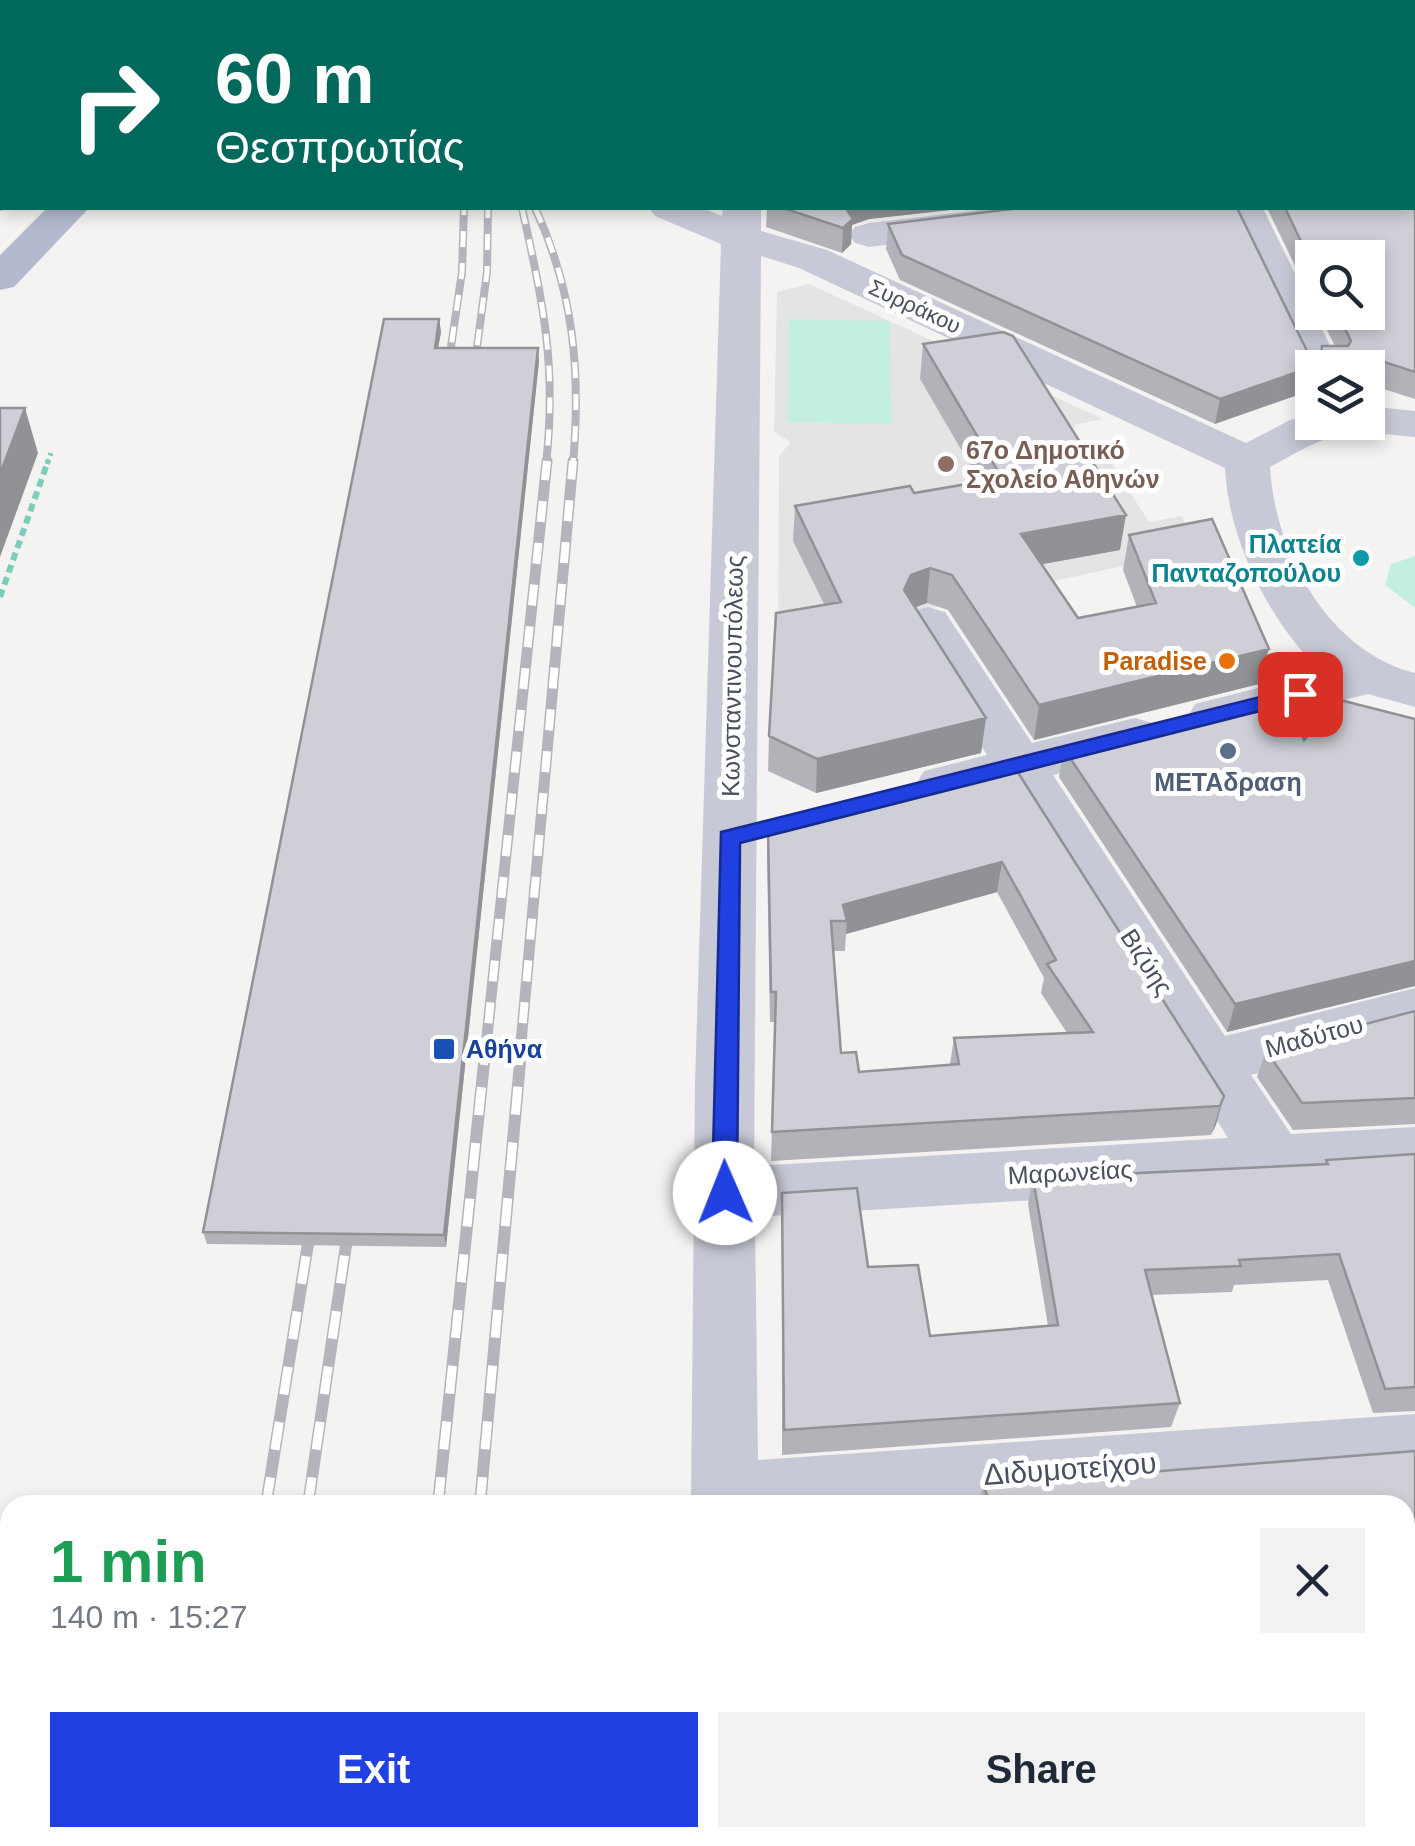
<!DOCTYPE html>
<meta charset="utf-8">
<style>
:root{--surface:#fff;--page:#f2f2f3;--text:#1f2937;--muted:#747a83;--accent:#2040e1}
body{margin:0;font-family:Helvetica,sans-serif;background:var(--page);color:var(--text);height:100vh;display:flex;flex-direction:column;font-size:38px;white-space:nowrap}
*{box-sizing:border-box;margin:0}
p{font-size:32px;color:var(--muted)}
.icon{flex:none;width:55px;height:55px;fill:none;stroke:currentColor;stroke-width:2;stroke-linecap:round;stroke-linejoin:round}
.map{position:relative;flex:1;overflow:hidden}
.details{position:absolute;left:0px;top:1495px;width:1415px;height:352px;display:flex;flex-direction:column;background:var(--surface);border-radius:30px 30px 0 0;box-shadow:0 5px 15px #0003}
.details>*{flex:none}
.guide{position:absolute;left:0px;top:0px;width:1415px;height:210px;box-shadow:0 5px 15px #0003;background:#00695c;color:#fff;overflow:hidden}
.fabs{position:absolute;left:1295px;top:240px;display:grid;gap:20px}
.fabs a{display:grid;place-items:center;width:90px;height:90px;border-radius:0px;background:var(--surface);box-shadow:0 5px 15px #0003;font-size:50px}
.pin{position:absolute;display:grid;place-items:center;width:85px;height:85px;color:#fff;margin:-42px;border-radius:20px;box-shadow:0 5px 15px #0006}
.me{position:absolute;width:110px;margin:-55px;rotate:359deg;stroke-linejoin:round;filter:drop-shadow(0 0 8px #0008)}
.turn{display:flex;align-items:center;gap:35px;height:210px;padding:0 50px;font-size:45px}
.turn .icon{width:130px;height:130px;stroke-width:2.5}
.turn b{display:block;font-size:70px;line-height:85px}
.round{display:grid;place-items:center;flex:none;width:105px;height:105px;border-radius:0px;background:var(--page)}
.head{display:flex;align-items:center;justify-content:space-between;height:170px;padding:0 50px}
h1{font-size:60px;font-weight:700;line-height:75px;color:#1e9e55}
.action{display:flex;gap:20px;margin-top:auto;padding:20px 50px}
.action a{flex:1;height:115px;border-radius:0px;background:var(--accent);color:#fff;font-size:40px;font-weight:700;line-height:115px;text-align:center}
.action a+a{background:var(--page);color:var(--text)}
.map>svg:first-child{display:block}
.education{fill:#e5e4e4}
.green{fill:#c3efe0}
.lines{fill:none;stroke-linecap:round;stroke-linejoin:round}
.path-far1{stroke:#7ccdbb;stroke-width:5;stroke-dasharray:5 4;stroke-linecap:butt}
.path{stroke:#7ccdbb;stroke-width:6;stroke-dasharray:8 5;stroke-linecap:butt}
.minor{fill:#c7cad6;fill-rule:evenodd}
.major{fill:#b3bacf;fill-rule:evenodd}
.rail-far2-casing{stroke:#b4b5bc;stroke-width:8}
.rail-far1-casing{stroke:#b4b5bc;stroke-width:11}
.rail-casing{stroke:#b4b5bc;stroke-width:12}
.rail-far2{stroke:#fff;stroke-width:5;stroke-dasharray:16;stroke-linecap:butt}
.rail-far1{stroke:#fff;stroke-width:8;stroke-dasharray:21;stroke-linecap:butt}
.rail{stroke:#fff;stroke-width:9;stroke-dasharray:28;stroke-linecap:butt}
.wall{fill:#b2b3b9;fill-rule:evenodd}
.shaded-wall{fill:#919296}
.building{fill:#cfd0d7;stroke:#919296;stroke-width:2.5;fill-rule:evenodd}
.route{fill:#2040e1;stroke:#152a92;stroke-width:2.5}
.education-dot{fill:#8d6e63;stroke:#fff;stroke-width:4}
.culture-dot{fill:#0f9aa8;stroke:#fff;stroke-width:4}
.food-dot{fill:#e8710a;stroke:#fff;stroke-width:4}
.service-dot{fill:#5c6f8a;stroke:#fff;stroke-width:4}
.transit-dot{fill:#1a4fb4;stroke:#fff;stroke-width:4}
.labels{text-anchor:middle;stroke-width:10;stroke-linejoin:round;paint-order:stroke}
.far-street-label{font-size:22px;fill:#4a505f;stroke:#fff}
.education-label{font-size:25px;font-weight:bold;fill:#785e54;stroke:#fff;text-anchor:start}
.culture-label{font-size:25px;font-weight:bold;fill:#0d838f;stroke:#fff;text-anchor:end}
.food-label{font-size:25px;font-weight:bold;fill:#c56008;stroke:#fff;text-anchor:end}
.street-label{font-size:25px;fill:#4a505f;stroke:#fff}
.service-label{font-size:25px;font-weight:bold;fill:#4e5e75;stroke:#fff}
.transit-label{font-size:25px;font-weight:bold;fill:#164399;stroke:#fff;text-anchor:start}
.near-street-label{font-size:30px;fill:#4a505f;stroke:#fff}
</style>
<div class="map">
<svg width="1415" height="1846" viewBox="0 0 1415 1846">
<rect width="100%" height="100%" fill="#f4f3f2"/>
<path class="education" d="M 809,284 L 1103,419 L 1077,424 L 1070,433 L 1109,459 L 1149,522 L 1182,516 L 1197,550 L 778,641 L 779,456 L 791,442 L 774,432 L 777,292 Z"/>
<path class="green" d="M 789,319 L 889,321 L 892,424 L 787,422 Z
M 1415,556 L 1415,608 L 1385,585 L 1391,564 Z"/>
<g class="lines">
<path class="path-far1" d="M 47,464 L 51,453"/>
<path class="path" d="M 0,597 L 48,461"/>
<path class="minor" d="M 499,0 L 533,0 L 534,2 L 500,2 Z
M 731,0 L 765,0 L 765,2 L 731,2 Z
M 0,139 L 2,139 L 2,162 L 0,162 Z
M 649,208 L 702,208 L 722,216 L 723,208 L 761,208 L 761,231 L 827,250 L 1246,443 L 1290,420 L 1312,414 L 1312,422 L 1368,422 L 1368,406 L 1415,411 L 1415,437 C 1340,429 1337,430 1270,467 C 1275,553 1328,651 1415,673 L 1415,707 L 1368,694 L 1213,733 L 1195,728 L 1188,716 L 1195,704 L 1322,672 C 1270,624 1228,539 1225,468 L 799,268 L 761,256 L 754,1166 L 1228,1138 L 1007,786 L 942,802 L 924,797 L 916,784 L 924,771 L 987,755 L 904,623 L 911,612 L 928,607 L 945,612 L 1032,743 L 1135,718 L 1153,723 L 1160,736 L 1153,749 L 1053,775 L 1225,1036 L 1415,988 L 1415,1032 L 1251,1075 L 1291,1134 L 1415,1127 L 1415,1177 L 755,1217 L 758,1460 L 1415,1414 L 1415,1474 L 1002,1505 L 691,1505 L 695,1083 L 721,244 L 655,216 Z
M 996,208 L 1107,208 L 1101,216 L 1087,220 L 869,247 L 855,243 L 849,235 L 855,227 L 869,223 Z
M 1224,208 L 1263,208 L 1341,368 L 1312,368 L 1312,379 L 1305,377 Z
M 1405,1795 L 1415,1795 L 1415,1846 L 1373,1846 L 1369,1838 L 1405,1838 Z
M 702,1838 L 1104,1838 L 1100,1846 L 702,1846 Z"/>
<path class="major" d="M 2,184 L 2,208 L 13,208 L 0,211 Z
M 47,208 L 89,208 L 14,287 L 0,290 L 0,255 Z"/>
<g class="rail-far2-casing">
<path id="rail-far2" d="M 522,208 C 543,303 557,365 546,464
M 535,208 C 574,292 581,372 573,464
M 447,374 L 462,272 L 464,208
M 473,377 L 487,272 L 488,208"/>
</g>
<g class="rail-far1-casing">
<path id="rail-far1" d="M 484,1065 L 547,461
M 519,1065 L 573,461"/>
</g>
<g class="rail-casing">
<path id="rail" d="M 266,1505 L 312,1219
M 308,1505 L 350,1218
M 438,1505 L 484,1063
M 480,1505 L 520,1063
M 211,1846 L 213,1838
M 258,1846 L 259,1838
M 403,1846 L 404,1838
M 449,1846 L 450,1838"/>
</g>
<use href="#rail-far2" class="rail-far2"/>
<use href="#rail-far1" class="rail-far1"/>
<use href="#rail" class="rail"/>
</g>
<path class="wall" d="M 0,0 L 47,0 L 46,2 L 2,2 L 2,130 L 0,130 Z
M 764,0 L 1415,0 L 1415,399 L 1368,384 L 1368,368 L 1312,368 L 1215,424 L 900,280 L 886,249 L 888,224 L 1320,356 L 1322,346 L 1335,346 L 1318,312 L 1368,312 L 1312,258 L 1312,301 L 1267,208 L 1412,208 L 1412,2 L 764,2 Z
M 767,208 L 968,208 L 869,219 L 852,225 L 851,244 L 842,253 L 766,227 Z
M 439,319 L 441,332 L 438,348 L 539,361 L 446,1247 L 207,1244 L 203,1232 Z
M 923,344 L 1120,550 L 1042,564 L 1078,618 L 1137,607 L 1123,570 L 1129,535 L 1259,684 L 1034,740 L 948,610 L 927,603 L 915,607 L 986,718 L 981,753 L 816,793 L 768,771 L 769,736 L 824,604 L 793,541 L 795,506 L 914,493 L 980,482 L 920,379 Z
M 1415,719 L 1415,986 L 1227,1032 L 1059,777 L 1064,749 L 1304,740 Z
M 1010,760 L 1224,1096 L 1211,1135 L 771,1161 L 775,1022 L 770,1022 L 767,857 L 768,827 L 880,796 L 881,793 ZM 997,892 L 1044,978 L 1041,993 L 1067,1033 L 954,1038 L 950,1064 L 859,1072 L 841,1053 L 833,951 L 845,951 L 846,934 Z
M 1415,1011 L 1415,1124 L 1293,1130 L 1257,1077 L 1266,1050 Z
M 1415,1154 L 1415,1411 L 1373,1413 L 1328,1280 L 1234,1285 L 1232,1292 L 1151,1295 L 1180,1403 L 1171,1427 L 782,1455 L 782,1193 L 868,1267 L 930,1336 L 1048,1326 L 1028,1204 L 1033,1178 L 1325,1164 L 1326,1160 Z
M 1415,1451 L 1415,1778 L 1405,1779 L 1405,1505 L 979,1505 L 983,1485 Z"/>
<path class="shaded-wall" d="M 27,0 L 47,0 L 46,2 L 26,2 Z
M 848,208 L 968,208 L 869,219 L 852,225 L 851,244 L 842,253 L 843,228 Z
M 439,319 L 441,332 L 436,360 L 435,348 Z
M 538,348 L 539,361 L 446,1247 L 444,1235 Z
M 1354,352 L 1350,368 L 1312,368 L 1312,390 L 1215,424 L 1220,399 Z
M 25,408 L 38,453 L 0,557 L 0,474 Z
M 1126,515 L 1120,550 L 1016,569 L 1021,534 Z
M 930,568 L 927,603 L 908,610 L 904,590 L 911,575 Z
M 1269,649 L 1259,684 L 1034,740 L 1039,705 Z
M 986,718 L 981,753 L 816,793 L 817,759 Z
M 1002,862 L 997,892 L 846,934 L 847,921 L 843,905 Z
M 1415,961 L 1415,986 L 1227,1032 L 1235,1004 Z
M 1224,1096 L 1216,1125 L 1211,1135 L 1220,1106 Z"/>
<path class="building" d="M 0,0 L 27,0 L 26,2 L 2,2 L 2,100 L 0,100 Z
M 566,0 L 616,0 L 616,2 L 566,2 Z
M 766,0 L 1415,0 L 1415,372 L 1354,352 L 1220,399 L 902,255 L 888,224 L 1020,208 L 1237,208 L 1308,353 L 1321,357 L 1322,346 L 1348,346 L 1351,341 L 1337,312 L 1368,312 L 1368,258 L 1312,258 L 1312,264 L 1285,208 L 1412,208 L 1412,2 L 766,2 Z
M 783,208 L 848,208 L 847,210 L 853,219 L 843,228 Z
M 384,319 L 439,319 L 435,348 L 538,348 L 444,1235 L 203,1232 Z
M 1003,332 L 1013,336 L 1126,515 L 1021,534 L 1078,618 L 1156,603 L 1129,535 L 1212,519 L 1269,649 L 1039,705 L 952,575 L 930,568 L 911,575 L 904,590 L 986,718 L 817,759 L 769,736 L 776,613 L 841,602 L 795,506 L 910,486 L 914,493 L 1002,478 L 923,344 Z
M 0,408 L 25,408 L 0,474 Z
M 1283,693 L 1304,740 L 1336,699 L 1415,719 L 1415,961 L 1235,1004 L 1064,749 Z
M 1010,760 L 1224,1096 L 1220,1106 L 772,1132 L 776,992 L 771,992 L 768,827 L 885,795 L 881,793 ZM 1002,862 L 1056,960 L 1047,964 L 1093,1032 L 954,1038 L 959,1064 L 859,1072 L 856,1052 L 841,1053 L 831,921 L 847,921 L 843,905 Z
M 1415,1011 L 1415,1098 L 1302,1103 L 1266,1050 Z
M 1415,1154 L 1415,1387 L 1385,1389 L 1339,1254 L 1239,1260 L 1241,1266 L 1145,1270 L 1180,1403 L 784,1430 L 782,1193 L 857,1188 L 868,1267 L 918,1265 L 930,1336 L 1058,1325 L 1033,1178 L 1328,1164 L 1326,1160 Z
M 1415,1451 L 1415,1758 L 1405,1758 L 1405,1505 L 991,1505 L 983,1485 Z"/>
<path class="route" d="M 1300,687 L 1307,690 L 1307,699 L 740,843 L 737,1193 L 734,1200 L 716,1200 L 712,1193 L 721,832 Z"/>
<circle class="education-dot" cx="946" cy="464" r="10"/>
<circle class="culture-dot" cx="1361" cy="558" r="10"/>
<circle class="food-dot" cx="1227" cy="661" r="10"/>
<circle class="service-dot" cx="1228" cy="751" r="10"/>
<rect class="transit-dot" x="432" y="1037" width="24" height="24" rx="5"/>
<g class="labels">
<g class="far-street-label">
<text transform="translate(915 306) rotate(25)" y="8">Συρράκου</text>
</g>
<g class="education-label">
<text x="966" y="459">67ο Δημοτικό<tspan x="966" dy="29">Σχολείο Αθηνών</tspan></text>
</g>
<g class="culture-label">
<text x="1341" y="553">Πλατεία<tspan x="1341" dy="29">Πανταζοπούλου</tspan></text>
</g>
<g class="food-label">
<text x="1207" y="670">Paradise</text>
</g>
<g class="street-label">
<text transform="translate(732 676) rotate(-89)" y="9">Κωνσταντινουπόλεως</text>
<text transform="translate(1147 962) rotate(57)" y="9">Βιζύης</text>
<text transform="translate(1314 1036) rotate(-15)" y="9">Μαδύτου</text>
<text transform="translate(1070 1172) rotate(-3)" y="9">Μαρωνείας</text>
</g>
<g class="service-label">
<text x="1228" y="791">ΜΕΤΑδραση</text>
</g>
<g class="transit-label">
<text x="466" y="1058">Αθήνα</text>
</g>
<g class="near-street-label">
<text transform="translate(1070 1469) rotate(-4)" y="10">Διδυμοτείχου</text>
</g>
</g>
</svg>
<div class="fabs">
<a><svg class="icon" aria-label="search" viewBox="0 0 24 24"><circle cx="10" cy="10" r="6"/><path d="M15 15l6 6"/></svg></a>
<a><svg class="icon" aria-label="layers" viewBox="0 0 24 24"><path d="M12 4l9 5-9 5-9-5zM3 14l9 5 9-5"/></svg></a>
</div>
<div class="pin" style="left:1300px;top:694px;background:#d93025"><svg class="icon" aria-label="arrive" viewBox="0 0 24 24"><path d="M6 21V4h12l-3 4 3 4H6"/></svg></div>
<svg class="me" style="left:725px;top:1193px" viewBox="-20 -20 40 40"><circle r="19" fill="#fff"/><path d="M0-13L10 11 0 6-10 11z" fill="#2040e1"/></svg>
<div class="guide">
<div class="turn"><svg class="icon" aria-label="right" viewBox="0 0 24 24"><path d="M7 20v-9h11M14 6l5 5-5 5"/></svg><div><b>60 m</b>Θεσπρωτίας</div></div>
</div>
<section class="details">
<div class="head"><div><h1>1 min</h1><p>140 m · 15:27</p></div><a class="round"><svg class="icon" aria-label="close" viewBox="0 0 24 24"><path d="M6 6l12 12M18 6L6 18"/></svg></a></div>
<div class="action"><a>Exit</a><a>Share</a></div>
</section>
</div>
